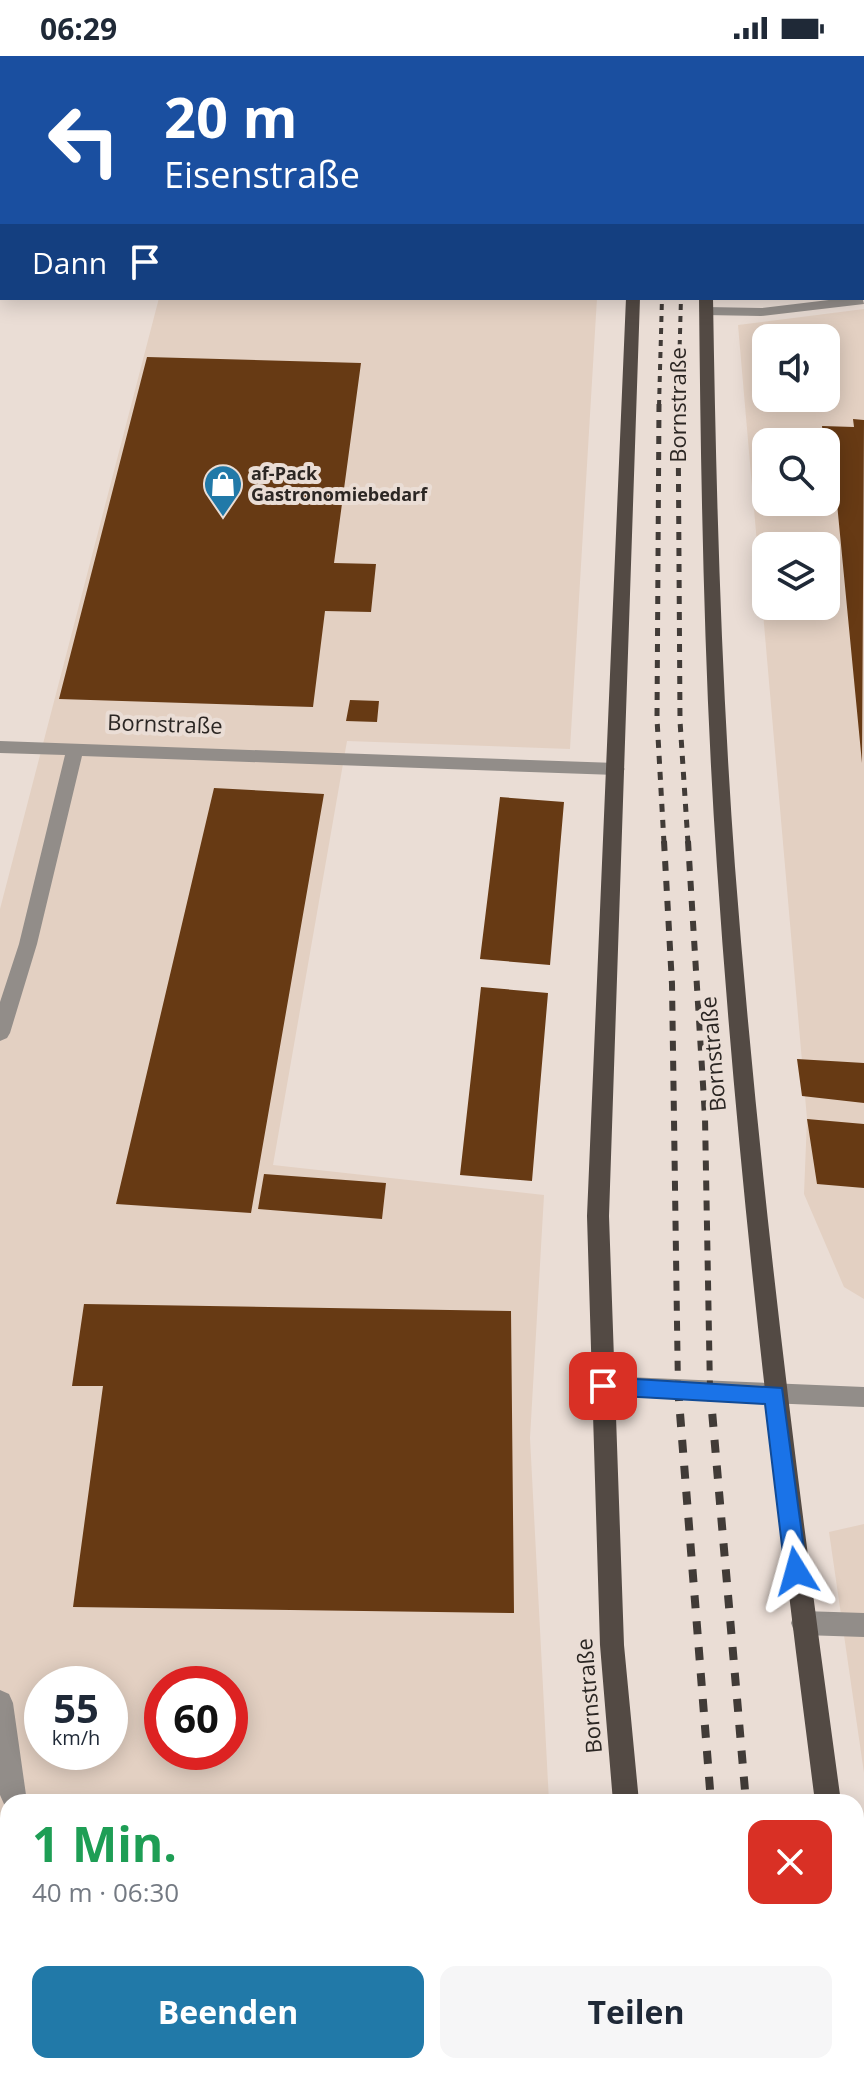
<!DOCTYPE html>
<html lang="de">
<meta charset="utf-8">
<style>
:root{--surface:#fff;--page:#f6f6f7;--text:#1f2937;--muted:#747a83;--accent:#2179a8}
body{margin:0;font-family:"Open Sans",sans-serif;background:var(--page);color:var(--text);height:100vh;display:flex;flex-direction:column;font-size:30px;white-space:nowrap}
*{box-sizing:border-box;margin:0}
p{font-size:26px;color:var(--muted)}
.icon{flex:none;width:44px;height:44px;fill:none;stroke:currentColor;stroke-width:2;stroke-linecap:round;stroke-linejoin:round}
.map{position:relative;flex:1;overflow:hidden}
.side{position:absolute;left:0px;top:1738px;width:864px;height:280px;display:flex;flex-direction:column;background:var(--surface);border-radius:24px 24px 0 0;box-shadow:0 4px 20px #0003}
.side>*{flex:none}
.guide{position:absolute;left:0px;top:0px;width:864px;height:244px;box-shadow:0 4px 20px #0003;background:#1a4fa0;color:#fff;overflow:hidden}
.tools{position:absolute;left:752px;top:268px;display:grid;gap:16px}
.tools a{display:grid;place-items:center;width:88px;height:88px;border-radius:16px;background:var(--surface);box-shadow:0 4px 20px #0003;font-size:40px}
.speed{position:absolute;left:24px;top:1610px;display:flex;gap:16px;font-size:40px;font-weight:700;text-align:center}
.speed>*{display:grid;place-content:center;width:104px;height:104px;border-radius:50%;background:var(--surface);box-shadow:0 4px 20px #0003;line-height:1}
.speed small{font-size:20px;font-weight:400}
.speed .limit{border:12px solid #d22;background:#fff;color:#111}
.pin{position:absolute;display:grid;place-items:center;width:68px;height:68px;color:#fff;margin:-34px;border-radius:16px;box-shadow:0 4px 12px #0006}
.me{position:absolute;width:88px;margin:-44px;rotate:352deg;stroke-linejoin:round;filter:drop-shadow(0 0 6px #0008)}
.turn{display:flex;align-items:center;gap:28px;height:168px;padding:0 32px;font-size:36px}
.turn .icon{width:104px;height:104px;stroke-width:2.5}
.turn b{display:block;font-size:56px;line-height:68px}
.then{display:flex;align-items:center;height:76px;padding:0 32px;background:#0003;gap:16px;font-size:30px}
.round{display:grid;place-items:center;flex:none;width:84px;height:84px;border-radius:16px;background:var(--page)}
.summary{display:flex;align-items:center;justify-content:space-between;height:136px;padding:0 32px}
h1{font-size:48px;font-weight:700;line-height:60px;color:#1e9e55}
.action{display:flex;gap:16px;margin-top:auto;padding:16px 32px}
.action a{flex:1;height:92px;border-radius:16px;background:var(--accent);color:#fff;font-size:32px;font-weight:700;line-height:92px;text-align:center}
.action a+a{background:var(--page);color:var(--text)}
.status{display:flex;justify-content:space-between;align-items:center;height:56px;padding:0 40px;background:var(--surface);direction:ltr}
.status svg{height:22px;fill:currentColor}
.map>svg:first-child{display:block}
.built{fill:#e3d0c2;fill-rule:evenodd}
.green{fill:#d3a27e}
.building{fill:#673a14}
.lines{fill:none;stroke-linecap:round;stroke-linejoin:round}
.service{fill:#928d89;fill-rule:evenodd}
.minor{fill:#928d89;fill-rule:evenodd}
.tertiary{fill:#928d89;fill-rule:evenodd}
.primary{fill:#534a44;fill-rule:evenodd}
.rail-far3{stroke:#413b37;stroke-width:4;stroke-dasharray:6 6;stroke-linecap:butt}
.rail-far2{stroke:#413b37;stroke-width:5;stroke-dasharray:8 8;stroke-linecap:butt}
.rail-far1{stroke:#413b37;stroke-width:6;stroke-dasharray:10 10;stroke-linecap:butt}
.rail{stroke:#413b37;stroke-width:8;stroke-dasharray:13 13;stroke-linecap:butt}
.route{fill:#1a73e8;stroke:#114b97;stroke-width:2}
.labels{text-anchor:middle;stroke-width:8;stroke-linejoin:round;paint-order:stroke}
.far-poi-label{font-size:18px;font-weight:bold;fill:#2b2623;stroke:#eaddd5;text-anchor:start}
.street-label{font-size:22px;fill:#2b2623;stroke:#eaddd5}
</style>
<div class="status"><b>06:29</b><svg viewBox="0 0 49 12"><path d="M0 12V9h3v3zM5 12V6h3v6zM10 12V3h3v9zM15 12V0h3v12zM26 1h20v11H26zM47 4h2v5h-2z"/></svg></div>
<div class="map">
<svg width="864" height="2018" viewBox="0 0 864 2018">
<rect width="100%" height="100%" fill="#eaddd5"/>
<path class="built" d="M 0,0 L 473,0 L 2,2 L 0,14 Z
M 159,242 L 597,242 L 570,693 L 347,685 L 273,1109 L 544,1139 L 530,1382 L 549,1746 L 8,1746 L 8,2010 L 562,2010 L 563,2018 L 0,2018 L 0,853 ZM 42,1628 L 110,1628 L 110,1696 L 42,1696 ZM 162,1628 L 230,1628 L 230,1696 L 162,1696 Z
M 864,253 L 864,1243 L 844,1231 L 804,1138 L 807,1063 L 738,269 ZM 766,282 L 826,282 L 826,342 L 766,342 ZM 766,386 L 826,386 L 826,446 L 766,446 ZM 766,490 L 826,490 L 826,550 L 766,550 Z
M 864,1468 L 864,1717 L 829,1476 Z"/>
<path class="green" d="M 746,0 L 864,1 L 864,223 L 862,2 Z"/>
<path class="building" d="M 147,301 L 361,307 L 334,507 L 376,508 L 371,556 L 325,555 L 313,651 L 59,643 Z
M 853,363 L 864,364 L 862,707 L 831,385 L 824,385 L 822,370 L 854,371 Z
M 350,644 L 379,645 L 377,666 L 346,665 Z
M 214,732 L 324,738 L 251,1157 L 116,1148 Z
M 500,741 L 564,746 L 550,909 L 480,903 Z
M 481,931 L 548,937 L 532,1125 L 460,1119 Z
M 797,1003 L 864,1007 L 864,1047 L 802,1040 Z
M 807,1063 L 864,1068 L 864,1132 L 817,1128 Z
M 264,1118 L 386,1127 L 382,1163 L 258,1153 Z
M 84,1248 L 511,1255 L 514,1557 L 73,1551 L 103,1330 L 72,1330 Z"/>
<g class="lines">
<path class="service" d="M 124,0 L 139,0 L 141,2 L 126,2 Z
M 0,685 L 616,707 L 625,713 L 616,719 L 82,700 L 37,888 L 10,977 L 7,982 L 0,985 L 0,946 L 19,888 L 65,699 L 0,697 Z
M 803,1555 L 864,1557 L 864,1581 L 803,1579 L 794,1575 L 791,1567 L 794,1559 Z
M 0,1634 L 9,1638 L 13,1647 L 27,1746 L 8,1746 L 8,1757 L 0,1739 Z
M 25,2010 L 53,2010 L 54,2018 L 26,2018 Z"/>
<path class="minor" d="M 862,240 L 864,248 L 761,260 L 706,259 L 699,255 L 706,251 L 761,252 Z"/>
<path class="tertiary" d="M 603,1320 L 864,1331 L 864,1351 L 603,1340 L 595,1337 L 592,1330 L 595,1323 Z"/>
<path class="primary" d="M 637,0 L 649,0 L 649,2 L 637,2 Z
M 701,0 L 713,0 L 713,2 L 701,2 Z
M 626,242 L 640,242 L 609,1160 L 624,1589 L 639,1746 L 613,1746 L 600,1589 L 587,1160 Z
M 699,242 L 713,242 C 716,432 721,621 735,811 C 759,1124 798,1435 841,1746 L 815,1746 C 775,1435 738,1124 717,811 C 704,621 701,432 699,242 Z
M 856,1936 L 864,1939 L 864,2018 L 854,2018 L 851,2010 L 856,2010 Z
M 636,2010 L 664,2010 L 665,2018 L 637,2018 Z"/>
<path class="rail-far3" d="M 659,350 L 662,242
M 678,350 L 681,242"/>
<path class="rail-far2" d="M 659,348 L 657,663 L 664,787
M 678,348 L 680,665 L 688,787"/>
<path class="rail-far1" d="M 664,785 L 672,928 L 678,1334
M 688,785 L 705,1061 L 710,1334"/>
<path class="rail" d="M 678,1332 L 711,1746
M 710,1332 L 746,1746
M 736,2010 L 737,2018
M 773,2010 L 774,2018"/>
</g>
<path class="route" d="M 603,1321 L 782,1332 L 807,1515 L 804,1523 L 796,1526 L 788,1523 L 785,1515 L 765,1348 L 603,1339 L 596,1337 L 593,1330 L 596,1323 Z"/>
<defs>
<g id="shop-pin" transform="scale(2)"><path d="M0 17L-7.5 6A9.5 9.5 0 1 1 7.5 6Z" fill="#2179a8" stroke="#eaddd5"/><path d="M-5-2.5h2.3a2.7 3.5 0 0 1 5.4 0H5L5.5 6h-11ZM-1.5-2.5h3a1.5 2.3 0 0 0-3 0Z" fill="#fff"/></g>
</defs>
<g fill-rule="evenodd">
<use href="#shop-pin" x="223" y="428"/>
</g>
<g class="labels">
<g class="far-poi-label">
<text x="251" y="424">af-Pack<tspan x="251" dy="21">Gastronomiebedarf</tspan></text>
</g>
<g class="street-label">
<text transform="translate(678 349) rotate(-90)" y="8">Bornstraße</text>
<text transform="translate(165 668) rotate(2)" y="8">Bornstraße</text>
<text transform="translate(713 998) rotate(-95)" y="8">Bornstraße</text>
<text transform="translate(589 1640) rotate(-95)" y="8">Bornstraße</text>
</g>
</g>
</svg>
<div class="tools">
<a><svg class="icon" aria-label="sound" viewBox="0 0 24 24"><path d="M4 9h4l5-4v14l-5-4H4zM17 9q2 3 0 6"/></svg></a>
<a><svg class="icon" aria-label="search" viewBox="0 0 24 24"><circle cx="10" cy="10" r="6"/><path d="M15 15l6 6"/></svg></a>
<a><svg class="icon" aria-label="layers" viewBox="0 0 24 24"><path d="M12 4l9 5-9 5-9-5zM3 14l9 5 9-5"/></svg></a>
</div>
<div class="speed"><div>55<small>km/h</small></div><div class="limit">60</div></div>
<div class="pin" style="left:603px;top:1330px;background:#d93025"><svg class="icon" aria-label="arrive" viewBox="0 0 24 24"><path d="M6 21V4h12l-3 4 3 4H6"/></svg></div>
<svg class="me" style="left:796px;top:1515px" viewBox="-20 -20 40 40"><path d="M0-17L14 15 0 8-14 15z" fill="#1a73e8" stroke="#fff" stroke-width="4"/></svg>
<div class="guide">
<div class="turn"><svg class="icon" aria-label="left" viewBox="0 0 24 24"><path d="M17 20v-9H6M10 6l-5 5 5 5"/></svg><div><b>20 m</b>Eisenstraße</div></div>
<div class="then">Dann<svg class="icon" aria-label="arrive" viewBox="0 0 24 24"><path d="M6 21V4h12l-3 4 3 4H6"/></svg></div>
</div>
<section class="side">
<div class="summary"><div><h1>1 Min.</h1><p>40 m · 06:30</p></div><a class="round" style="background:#d93025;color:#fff"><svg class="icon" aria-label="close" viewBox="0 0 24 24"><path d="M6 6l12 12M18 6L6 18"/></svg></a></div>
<div class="action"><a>Beenden</a><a>Teilen</a></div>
</section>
</div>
